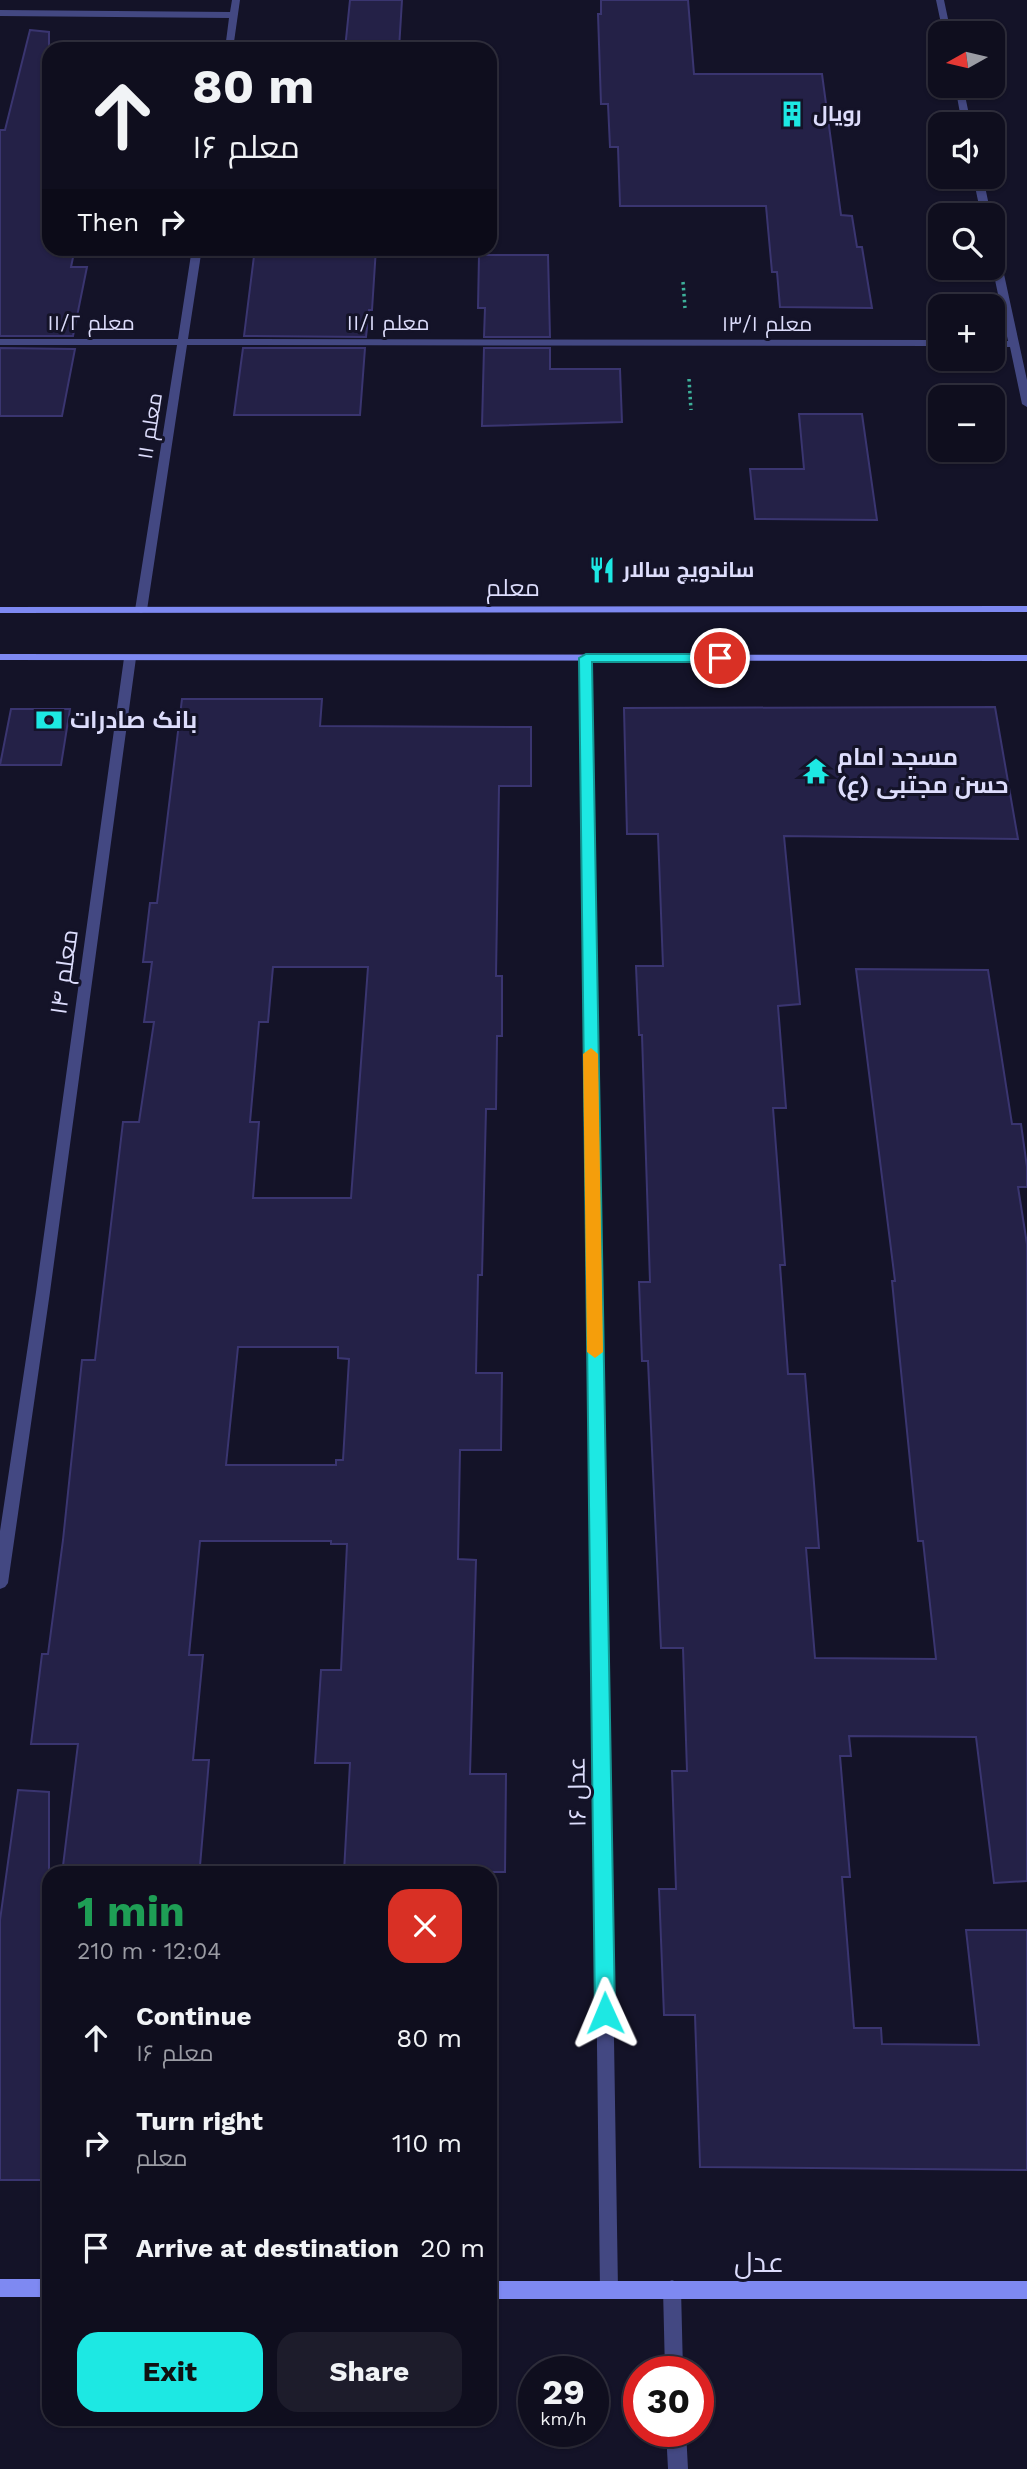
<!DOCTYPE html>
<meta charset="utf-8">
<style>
:root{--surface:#0f0e1e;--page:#1d1c2b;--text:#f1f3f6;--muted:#9b9ca4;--line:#2f2e3c;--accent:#1de8e3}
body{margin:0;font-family:"Work Sans",Cairo,sans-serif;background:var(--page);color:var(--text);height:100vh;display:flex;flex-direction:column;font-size:26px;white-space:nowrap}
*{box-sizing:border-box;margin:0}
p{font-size:23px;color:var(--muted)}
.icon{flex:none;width:38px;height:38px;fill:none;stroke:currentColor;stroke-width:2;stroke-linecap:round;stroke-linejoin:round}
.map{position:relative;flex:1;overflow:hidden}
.drawer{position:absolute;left:42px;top:1866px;width:455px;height:560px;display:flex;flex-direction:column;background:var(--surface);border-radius:21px;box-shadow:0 2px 5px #0004,0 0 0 2px var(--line)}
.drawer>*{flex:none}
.guide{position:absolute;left:42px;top:42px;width:455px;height:214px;border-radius:21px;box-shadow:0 2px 5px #0004,0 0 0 2px var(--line);background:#0f0e1e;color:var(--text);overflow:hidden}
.needle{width:46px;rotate:262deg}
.fabs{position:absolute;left:928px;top:21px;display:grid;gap:14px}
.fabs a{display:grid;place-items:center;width:77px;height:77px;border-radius:14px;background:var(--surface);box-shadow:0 2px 5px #0004,0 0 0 2px var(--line);font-size:35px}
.speed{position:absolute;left:518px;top:2356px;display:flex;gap:14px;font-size:35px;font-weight:700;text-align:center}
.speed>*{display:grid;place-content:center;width:91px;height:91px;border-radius:50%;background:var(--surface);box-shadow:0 2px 5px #0004,0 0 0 2px var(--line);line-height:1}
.speed small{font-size:18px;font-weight:400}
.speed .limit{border:10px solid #d22;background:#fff;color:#111}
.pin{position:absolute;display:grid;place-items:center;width:60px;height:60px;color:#fff;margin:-30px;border:4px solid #fff;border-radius:50%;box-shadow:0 2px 7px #0007}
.me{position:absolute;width:77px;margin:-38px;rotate:359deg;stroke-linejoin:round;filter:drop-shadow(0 0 5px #0008)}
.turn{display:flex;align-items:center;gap:24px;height:147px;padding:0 35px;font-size:32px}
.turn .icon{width:91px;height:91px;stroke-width:2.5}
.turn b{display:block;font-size:49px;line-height:60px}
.then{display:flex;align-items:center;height:66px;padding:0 35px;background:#0003;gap:14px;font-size:26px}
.round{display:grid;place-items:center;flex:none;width:74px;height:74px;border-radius:21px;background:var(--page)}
.summary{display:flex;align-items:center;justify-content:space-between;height:119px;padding:0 35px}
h1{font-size:42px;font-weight:700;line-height:52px;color:#1e9e55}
.button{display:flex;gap:14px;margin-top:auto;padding:14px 35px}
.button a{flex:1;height:80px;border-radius:21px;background:var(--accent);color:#111;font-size:28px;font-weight:700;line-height:80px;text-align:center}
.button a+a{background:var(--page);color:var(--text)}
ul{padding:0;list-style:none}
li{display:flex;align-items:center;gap:21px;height:105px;padding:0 35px}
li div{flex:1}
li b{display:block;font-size:26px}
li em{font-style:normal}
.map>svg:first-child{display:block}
.building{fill:#242147;stroke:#3a3570;stroke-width:2;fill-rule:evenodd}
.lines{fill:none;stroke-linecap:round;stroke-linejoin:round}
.path{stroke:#3db09a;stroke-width:3.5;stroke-dasharray:2.5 3.5;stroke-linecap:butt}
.street{fill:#434882;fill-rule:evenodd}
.secondary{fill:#7e89f2;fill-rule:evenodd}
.route{fill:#1de8e3;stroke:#139794;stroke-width:2}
.slow{fill:#f59e0b}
.labels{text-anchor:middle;stroke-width:6;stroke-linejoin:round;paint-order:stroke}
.far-poi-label{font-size:21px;font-weight:bold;fill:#ddddfc;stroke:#141328;text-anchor:start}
.far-street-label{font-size:21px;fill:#ddddfc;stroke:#141328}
.street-label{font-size:24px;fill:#ddddfc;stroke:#141328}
.poi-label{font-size:24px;font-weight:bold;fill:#ddddfc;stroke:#141328;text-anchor:start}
.near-street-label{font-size:28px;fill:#ddddfc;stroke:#141328}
</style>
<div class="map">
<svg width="1027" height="2469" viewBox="0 0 1027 2469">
<rect width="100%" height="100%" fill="#141328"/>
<path class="building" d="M 350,0 L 402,0 L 399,49 L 345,49 Z
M 601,0 L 688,0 L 694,74 L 822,74 L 841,215 L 852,216 L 857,247 L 862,247 L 872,308 L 780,307 L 777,272 L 772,272 L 766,206 L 620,206 L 618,147 L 610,147 L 608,104 L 601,104 L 598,14 L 601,14 Z
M 30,30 L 49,32 L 49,248 L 75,248 L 71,267 L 87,267 L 73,336 L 0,336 L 0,130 L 5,130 Z
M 255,248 L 376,248 L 372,310 L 369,310 L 366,337 L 244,336 Z
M 479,255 L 548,255 L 550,337 L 484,337 L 485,308 L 478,308 Z
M 0,348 L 75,349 L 62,416 L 0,416 Z
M 243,348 L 365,348 L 360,415 L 234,415 Z
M 484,348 L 550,348 L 550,369 L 620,369 L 622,422 L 482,426 Z
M 799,414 L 862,414 L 877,520 L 755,519 L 750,469 L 804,469 Z
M 182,699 L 322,699 L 320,726 L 531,727 L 531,786 L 499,786 L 496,976 L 502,976 L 502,1036 L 497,1036 L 496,1109 L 486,1109 L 482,1275 L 478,1275 L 476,1373 L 502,1373 L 501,1450 L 460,1450 L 458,1559 L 476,1560 L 470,1774 L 506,1774 L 505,1872 L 344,1872 L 350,1763 L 315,1763 L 321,1670 L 341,1670 L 347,1544 L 331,1544 L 331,1541 L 200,1541 L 189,1655 L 203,1655 L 193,1760 L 209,1760 L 200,1866 L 63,1866 L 78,1744 L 31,1744 L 42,1654 L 48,1654 L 63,1540 L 82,1360 L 95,1360 L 123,1122 L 139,1122 L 154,1022 L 144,1022 L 152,962 L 143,962 L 150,903 L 157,903 ZM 273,967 L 368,967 L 351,1198 L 253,1198 L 259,1122 L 250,1122 L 259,1022 L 268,1022 ZM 238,1347 L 338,1347 L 338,1358 L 349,1359 L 343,1460 L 336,1460 L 336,1465 L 226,1465 Z
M 995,707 L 1018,839 L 784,836 L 800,1004 L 778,1006 L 786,1108 L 773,1108 L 785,1265 L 780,1265 L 788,1374 L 805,1374 L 814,1483 L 819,1548 L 806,1548 L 815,1658 L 936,1659 L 923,1541 L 918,1541 L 892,1281 L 895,1281 L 856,969 L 988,970 L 1012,1124 L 1021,1124 L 1027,1167 L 1027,1187 L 1018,1187 L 1027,1244 L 1027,1881 L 994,1883 L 976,1737 L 849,1736 L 851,1756 L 840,1756 L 850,1877 L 842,1877 L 854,2028 L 881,2028 L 882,2044 L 979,2045 L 966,1930 L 1027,1930 L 1027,2170 L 700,2167 L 695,2015 L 664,2015 L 659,1889 L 676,1889 L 672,1771 L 687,1771 L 683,1648 L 661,1648 L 648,1361 L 642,1361 L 639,1282 L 650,1282 L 642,1035 L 639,1035 L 636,966 L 663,966 L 658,834 L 627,834 L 624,708 Z
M 11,709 L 70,709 L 61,765 L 0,765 Z
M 18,1790 L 49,1792 L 49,2180 L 0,2180 L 0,1920 Z"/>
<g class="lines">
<path class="path" d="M 683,282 L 685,308
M 689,379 L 691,410"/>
<path class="street" d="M 232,0 L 240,0 L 233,49 L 225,49 L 229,18 L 0,16 L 0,10 L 230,12 Z
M 936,0 L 944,0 L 951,33 L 943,33 Z
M 955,86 L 963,86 L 971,124 L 962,124 Z
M 973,177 L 983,177 L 991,215 L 981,215 Z
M 992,239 L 997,242 L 1027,380 L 1027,407 L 1022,404 L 1010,347 L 992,347 L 992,341 L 1008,341 L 992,266 Z
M 192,248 L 202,248 L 188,339 L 940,340 L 940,346 L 187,345 L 147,610 L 141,613 L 135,610 L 177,345 L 0,345 L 0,339 L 178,339 Z
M 130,655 L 136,658 L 50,1292 L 8,1583 L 5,1587 L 0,1589 L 0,1531 L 36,1292 L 124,658 Z
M 586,655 L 592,658 L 618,2290 L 616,2296 L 609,2299 L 602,2296 L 600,2290 L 580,658 Z
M 672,2280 L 679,2283 L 681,2289 L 683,2371 L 665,2371 L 663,2289 L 665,2283 Z
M 666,2431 L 686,2431 L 688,2469 L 668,2469 Z"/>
<path class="secondary" d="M 1027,606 L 1027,612 L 0,613 L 0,607 Z
M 0,654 L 1027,655 L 1027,661 L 0,660 Z
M 0,2279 L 49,2279 L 49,2297 L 0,2297 Z
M 490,2281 L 1027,2281 L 1027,2299 L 490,2299 Z"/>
</g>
<path class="route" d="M 586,654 L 720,654 L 727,658 L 720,662 L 592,662 L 615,2013 L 612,2019 L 605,2022 L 598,2019 L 595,2013 L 579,658 Z"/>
<path class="slow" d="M 591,1048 L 598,1054 L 603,1352 L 595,1358 L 587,1352 L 583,1054 Z"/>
<defs>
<g id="building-bare" transform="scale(2.1)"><path d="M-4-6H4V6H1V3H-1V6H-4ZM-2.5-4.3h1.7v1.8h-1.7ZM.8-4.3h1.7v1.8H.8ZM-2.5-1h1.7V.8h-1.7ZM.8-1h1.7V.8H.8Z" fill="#1de8e3" stroke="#141328" stroke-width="2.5" paint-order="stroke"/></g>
<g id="restaurant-bare" transform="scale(2.1)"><path d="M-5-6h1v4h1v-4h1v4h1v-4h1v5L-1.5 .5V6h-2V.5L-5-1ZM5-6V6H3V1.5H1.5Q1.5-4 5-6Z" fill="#1de8e3" stroke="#141328" stroke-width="2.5" paint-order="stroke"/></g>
<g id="bank-bare" transform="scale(2.1)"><path d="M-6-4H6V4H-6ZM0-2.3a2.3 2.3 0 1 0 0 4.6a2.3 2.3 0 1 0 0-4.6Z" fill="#1de8e3" stroke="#141328" stroke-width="2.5" paint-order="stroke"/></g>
<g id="temple-bare" transform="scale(2.1)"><path d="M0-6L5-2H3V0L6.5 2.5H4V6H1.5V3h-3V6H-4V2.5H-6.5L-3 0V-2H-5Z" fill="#1de8e3" stroke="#141328" stroke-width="2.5" paint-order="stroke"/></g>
</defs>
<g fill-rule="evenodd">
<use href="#building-bare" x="792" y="114"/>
<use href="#restaurant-bare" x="602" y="570"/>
<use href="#bank-bare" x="49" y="720"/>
<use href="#temple-bare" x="816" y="771"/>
</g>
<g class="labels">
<g class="far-poi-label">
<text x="813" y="121">رویال</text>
<text x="623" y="577">ساندویچ سالار</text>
</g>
<g class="far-street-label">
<text x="91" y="330">معلم ۱۱/۲</text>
<text x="388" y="330">معلم ۱۱/۱</text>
<text x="767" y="331">معلم ۱۳/۱</text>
<text transform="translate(150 426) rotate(-81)" y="7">معلم ۱۱</text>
</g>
<g class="street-label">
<text x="513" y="596">معلم</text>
<text transform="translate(64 972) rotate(-82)" y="8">معلم ۱۴</text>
<text transform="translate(577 1792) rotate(-91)" y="8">عدل ۱۶</text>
</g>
<g class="poi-label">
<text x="70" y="728">بانک صادرات</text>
<text x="837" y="765">مسجد امام<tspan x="837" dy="28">حسن مجتبی (ع)</tspan></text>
</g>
<g class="near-street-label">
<text x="759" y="2272">عدل</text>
</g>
</g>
</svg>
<div class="fabs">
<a><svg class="needle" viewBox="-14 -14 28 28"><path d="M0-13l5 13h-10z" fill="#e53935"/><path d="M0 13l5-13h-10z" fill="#9b9ca4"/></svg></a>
<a><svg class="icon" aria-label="sound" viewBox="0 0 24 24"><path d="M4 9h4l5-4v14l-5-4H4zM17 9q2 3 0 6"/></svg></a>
<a><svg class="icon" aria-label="search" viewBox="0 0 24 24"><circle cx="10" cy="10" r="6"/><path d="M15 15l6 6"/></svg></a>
<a>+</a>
<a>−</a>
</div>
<div class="speed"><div>29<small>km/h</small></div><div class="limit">30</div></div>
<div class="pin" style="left:720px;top:658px;background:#d93025"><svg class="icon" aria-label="arrive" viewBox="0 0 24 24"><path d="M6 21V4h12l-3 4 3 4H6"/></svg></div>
<svg class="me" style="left:605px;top:2013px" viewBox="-20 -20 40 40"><path d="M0-17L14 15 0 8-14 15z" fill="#1de8e3" stroke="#fff" stroke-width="4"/></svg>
<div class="guide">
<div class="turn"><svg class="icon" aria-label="ahead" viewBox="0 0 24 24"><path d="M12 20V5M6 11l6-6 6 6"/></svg><div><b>80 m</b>معلم ۱۶‌</div></div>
<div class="then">Then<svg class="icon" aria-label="right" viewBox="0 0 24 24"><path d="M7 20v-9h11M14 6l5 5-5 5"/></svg></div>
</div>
<section class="drawer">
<div class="summary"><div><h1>1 min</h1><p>210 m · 12:04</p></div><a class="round" style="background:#d93025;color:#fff"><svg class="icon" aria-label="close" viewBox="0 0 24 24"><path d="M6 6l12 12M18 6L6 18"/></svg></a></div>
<ul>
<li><svg class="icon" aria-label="ahead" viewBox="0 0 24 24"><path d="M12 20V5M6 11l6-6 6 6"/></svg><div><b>Continue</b><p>معلم ۱۶‌</p></div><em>80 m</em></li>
<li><svg class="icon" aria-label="right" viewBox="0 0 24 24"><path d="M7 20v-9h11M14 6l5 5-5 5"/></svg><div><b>Turn right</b><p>معلم</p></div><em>110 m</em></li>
<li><svg class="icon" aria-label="arrive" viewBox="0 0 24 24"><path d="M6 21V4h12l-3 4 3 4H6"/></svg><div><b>Arrive at destination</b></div><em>20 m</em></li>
</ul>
<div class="button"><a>Exit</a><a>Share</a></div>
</section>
</div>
